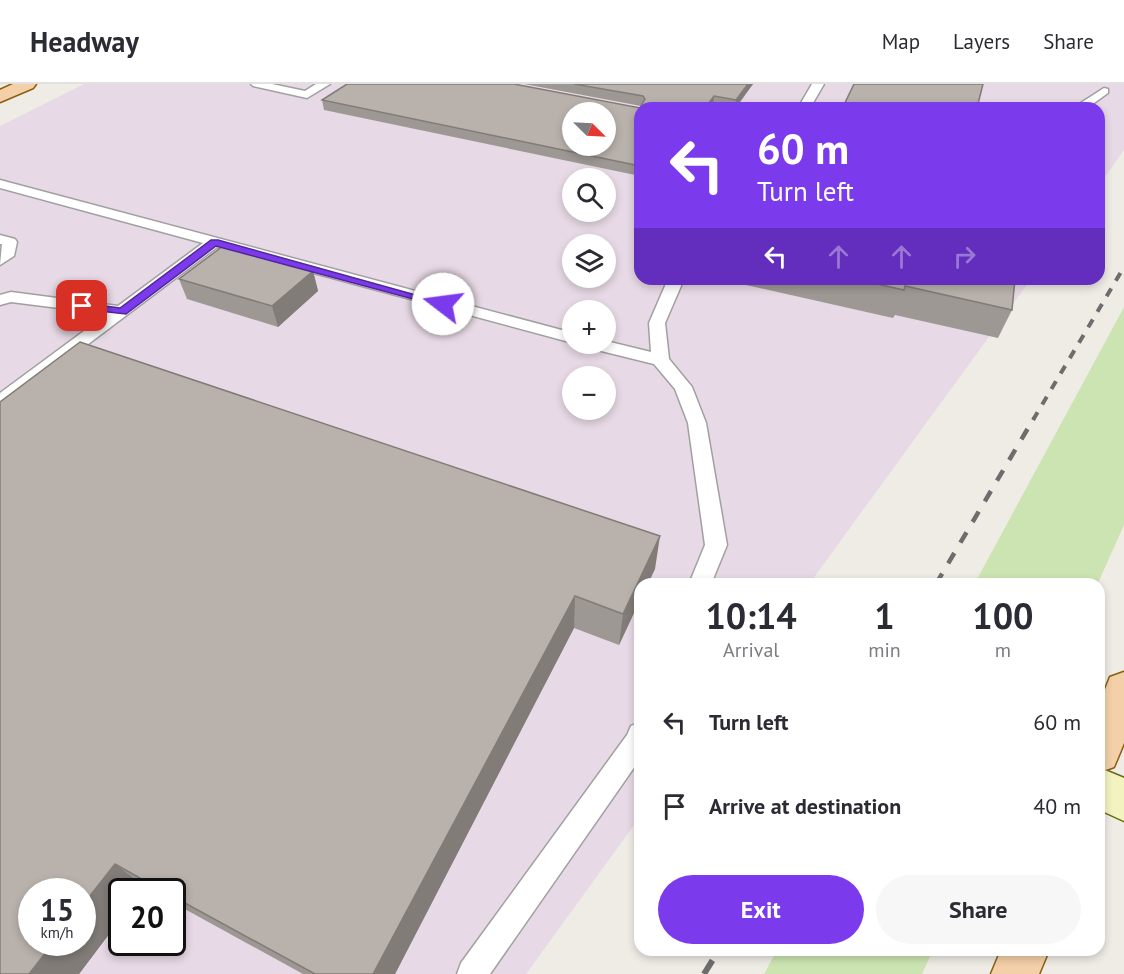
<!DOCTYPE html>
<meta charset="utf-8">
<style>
:root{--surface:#fff;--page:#f7f7f7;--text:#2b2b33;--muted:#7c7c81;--line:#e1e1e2;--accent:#7c3aed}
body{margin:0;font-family:"PT Sans",sans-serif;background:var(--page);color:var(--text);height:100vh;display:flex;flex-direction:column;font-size:22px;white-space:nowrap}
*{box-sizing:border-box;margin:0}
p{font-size:20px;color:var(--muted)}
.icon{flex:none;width:33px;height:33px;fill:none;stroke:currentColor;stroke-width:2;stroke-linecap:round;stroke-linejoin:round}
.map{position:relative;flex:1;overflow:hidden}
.panel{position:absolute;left:634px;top:494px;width:471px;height:378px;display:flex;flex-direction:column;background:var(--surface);border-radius:18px;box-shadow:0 3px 9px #0003}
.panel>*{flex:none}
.top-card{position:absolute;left:634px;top:18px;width:471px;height:183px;border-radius:18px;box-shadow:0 3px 9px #0003;background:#7c3aed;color:#fff;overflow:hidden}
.needle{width:39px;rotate:114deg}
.controls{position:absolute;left:562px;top:18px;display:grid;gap:12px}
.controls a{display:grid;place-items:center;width:54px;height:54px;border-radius:50%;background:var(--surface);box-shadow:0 3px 9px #0003;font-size:30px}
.speed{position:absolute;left:18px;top:794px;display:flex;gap:12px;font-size:30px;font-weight:700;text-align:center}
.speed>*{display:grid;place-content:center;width:78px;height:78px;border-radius:50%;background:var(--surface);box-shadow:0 3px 9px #0003;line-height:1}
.speed small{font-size:15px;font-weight:400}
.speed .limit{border:3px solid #111;border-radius:9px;background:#fff;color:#111}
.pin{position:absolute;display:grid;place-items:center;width:51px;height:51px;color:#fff;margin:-26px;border-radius:12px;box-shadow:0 3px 9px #0006}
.me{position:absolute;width:66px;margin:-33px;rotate:285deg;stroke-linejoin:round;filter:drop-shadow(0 0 4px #0008)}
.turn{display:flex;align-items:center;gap:21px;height:126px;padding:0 24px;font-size:27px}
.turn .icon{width:78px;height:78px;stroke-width:2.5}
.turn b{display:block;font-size:42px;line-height:51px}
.lanes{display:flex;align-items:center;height:57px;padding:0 24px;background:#0003;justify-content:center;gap:30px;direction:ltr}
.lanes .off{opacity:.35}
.eta{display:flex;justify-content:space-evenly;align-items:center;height:102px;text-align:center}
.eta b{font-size:36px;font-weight:700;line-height:42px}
.primary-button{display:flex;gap:12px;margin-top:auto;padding:12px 24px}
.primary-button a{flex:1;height:69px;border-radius:36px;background:var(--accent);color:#fff;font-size:24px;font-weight:700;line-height:69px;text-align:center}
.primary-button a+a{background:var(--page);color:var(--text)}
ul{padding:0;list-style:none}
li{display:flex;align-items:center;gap:18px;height:84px;padding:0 24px}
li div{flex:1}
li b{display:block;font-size:22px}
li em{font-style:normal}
header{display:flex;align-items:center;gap:36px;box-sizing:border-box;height:84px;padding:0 30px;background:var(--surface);border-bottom:2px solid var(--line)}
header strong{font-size:28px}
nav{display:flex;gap:33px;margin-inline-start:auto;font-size:21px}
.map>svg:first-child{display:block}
.industrial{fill:#e7d9e5;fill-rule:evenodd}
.grass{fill:#cce4b2}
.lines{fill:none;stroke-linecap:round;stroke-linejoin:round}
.lane-casing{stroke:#a0a0a0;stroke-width:3}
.secondary-casing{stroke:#666d10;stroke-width:3}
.primary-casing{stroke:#8b5e0f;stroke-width:3}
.lane{fill:#fff;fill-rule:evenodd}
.secondary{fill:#f3f3c0;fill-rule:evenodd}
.primary{fill:#f3d0a8;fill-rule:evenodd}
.rail-far2{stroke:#6d6d6d;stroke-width:4;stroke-dasharray:9 9;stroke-linecap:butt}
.rail-far1{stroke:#6d6d6d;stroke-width:4.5;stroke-dasharray:12 12;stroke-linecap:butt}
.rail{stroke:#6d6d6d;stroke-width:6;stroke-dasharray:16 16;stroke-linecap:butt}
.wall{fill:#9e9894}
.shaded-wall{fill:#817c78}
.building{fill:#b8b1ac;stroke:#817c78;stroke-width:1.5;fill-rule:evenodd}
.route{fill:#7c3aed;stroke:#51269a;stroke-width:1.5}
</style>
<header>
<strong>Headway</strong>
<nav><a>Map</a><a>Layers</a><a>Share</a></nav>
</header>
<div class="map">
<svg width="1124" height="890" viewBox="0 0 1124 890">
<rect width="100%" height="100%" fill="#efece6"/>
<path class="industrial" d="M 84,0 L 1124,0 L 1124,66 L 1100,100 L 1100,24 L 640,24 L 640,195 L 1031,195 L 810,499 L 640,500 L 640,733 L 526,890 L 0,890 L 0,42 ZM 573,28 L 606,28 L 606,62 L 573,62 ZM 573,94 L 606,94 L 606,128 L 573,128 ZM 573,160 L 606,160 L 606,194 L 573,194 ZM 573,226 L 606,226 L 606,260 L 573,260 ZM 573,292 L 606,292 L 606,326 L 573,326 ZM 32,807 L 82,807 L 82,858 L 32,858 ZM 122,807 L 172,807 L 172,858 L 122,858 Z"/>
<path class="grass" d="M 1124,223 L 1124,441 L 1098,499 L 975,499 Z
M 777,866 L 933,866 L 922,890 L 764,890 Z"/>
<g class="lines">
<g class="lane-casing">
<path id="lane" d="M 251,0 L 272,0 L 305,7 L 316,0 L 330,0 L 307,14 L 253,2 Z
M 812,0 L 824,0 L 810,24 L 798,24 Z
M 1104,4 L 1108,5 L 1108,9 L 1087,24 L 1073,24 Z
M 0,96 L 573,249 L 573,259 L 217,163 L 6,322 L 0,324 L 0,309 L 107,230 L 11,218 L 0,221 L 0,211 L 11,208 L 118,222 L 203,159 L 0,104 Z
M 0,151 L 15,155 L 17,158 L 14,172 L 0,181 L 2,160 L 0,160 Z
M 668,195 L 684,195 L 665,239 L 669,275 L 692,303 L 706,339 L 727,461 L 711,500 L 689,500 L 705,461 L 688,339 L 675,305 L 654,280 L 589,264 L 587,260 L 606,260 L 606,257 L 651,268 L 649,239 Z
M 640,638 L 640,675 L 490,890 L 457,890 L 461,879 L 627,651 L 631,642 Z"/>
</g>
<g class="secondary-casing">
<path id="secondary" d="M 1100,684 L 1124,694 L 1124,737 L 1100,726 Z"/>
</g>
<g class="primary-casing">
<path id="primary" d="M 13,0 L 36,0 L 33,4 L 0,18 L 0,6 Z
M 1124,588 L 1124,659 L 1114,683 L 1100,688 L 1100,618 L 1110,593 Z
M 1001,866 L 1049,866 L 1039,890 L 991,890 Z"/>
</g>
<use href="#lane" class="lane"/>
<use href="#secondary" class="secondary"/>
<use href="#primary" class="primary"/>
<path class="rail-far2" d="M 1033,336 L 1124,183"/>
<path class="rail-far1" d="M 936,500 L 1034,334"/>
<path class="rail" d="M 704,890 L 719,866"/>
</g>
<path class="wall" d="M 524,0 L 753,0 L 736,24 L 726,24 L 713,22 L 711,24 L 640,24 L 640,92 L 324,26 L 322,16 L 640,24 L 641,22 Z
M 313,187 L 318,207 L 278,243 L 187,215 L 179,195 Z
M 738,195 L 1015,195 L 1012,226 L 998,254 L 895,231 L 893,234 L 737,199 Z
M 0,318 L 655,485 L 640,500 L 640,516 L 619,561 L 574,544 L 395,890 L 303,890 L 172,818 L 172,807 L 152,807 L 144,802 L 141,807 L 122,807 L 122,833 L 79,890 Z"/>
<path class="shaded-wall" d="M 748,0 L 753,0 L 735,24 L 736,16 Z
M 714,12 L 713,22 L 711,24 L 705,24 Z
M 313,187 L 318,207 L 278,243 L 272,222 Z
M 660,452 L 655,485 L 648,500 L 640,500 L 640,516 L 619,561 L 623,530 Z
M 575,512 L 574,544 L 395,890 L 373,890 Z
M 115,780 L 144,802 L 141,807 L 122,807 L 122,833 L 79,890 L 29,890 L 54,858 L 82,858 L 82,822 Z"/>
<path class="building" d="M 347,0 L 514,0 L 640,24 L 645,15 L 643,12 L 574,0 L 748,0 L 736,16 L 714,12 L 705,24 L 640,24 L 640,82 L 322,16 ZM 573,28 L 606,28 L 606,62 L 573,62 Z
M 854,0 L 983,0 L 977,24 L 851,24 L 843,23 Z
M 223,162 L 313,187 L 272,222 L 179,195 Z
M 855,195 L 1015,195 L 1012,226 L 905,202 L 904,206 Z
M 80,258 L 660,452 L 623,530 L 575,512 L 373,890 L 315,890 L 172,812 L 172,807 L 163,807 L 115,780 L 82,822 L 82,807 L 32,807 L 32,858 L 54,858 L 29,890 L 0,890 L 0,318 Z"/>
<path class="route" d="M 211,156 L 218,156 L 448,220 L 439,222 L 216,162 L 126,230 L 82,225 L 77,222 L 82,219 L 120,224 Z"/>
</svg>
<div class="controls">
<a><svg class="needle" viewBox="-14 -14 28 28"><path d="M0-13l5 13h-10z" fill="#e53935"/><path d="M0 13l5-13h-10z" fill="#7c7c81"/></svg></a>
<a><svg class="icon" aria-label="search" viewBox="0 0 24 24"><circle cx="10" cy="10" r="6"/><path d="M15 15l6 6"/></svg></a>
<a><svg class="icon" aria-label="layers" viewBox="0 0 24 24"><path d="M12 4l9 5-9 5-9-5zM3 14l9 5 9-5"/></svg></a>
<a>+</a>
<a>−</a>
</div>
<div class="speed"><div>15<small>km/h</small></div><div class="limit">20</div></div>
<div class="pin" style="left:82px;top:222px;background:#d93025"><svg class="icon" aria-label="arrive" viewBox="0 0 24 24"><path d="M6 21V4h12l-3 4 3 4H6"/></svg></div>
<svg class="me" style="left:443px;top:220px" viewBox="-20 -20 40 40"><circle r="19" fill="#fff"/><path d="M0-13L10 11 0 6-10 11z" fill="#7c3aed"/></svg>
<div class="top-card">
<div class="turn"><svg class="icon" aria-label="left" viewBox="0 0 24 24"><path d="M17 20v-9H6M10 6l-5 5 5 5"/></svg><div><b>60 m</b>Turn left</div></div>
<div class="lanes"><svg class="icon" aria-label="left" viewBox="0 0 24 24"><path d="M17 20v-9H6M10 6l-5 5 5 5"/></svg><svg class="icon off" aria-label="ahead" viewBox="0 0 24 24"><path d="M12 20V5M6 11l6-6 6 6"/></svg><svg class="icon off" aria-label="ahead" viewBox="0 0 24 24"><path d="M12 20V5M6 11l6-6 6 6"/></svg><svg class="icon off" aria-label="right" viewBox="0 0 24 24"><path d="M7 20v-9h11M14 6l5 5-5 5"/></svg></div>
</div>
<section class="panel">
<div class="eta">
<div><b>10:14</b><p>Arrival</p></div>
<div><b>1</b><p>min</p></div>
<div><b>100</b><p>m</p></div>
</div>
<ul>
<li><svg class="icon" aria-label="left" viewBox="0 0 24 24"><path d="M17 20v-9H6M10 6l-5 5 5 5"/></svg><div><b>Turn left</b></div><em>60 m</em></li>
<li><svg class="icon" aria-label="arrive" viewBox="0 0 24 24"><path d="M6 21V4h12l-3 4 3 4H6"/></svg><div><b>Arrive at destination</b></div><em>40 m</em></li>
</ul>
<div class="primary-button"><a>Exit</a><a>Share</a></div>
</section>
</div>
